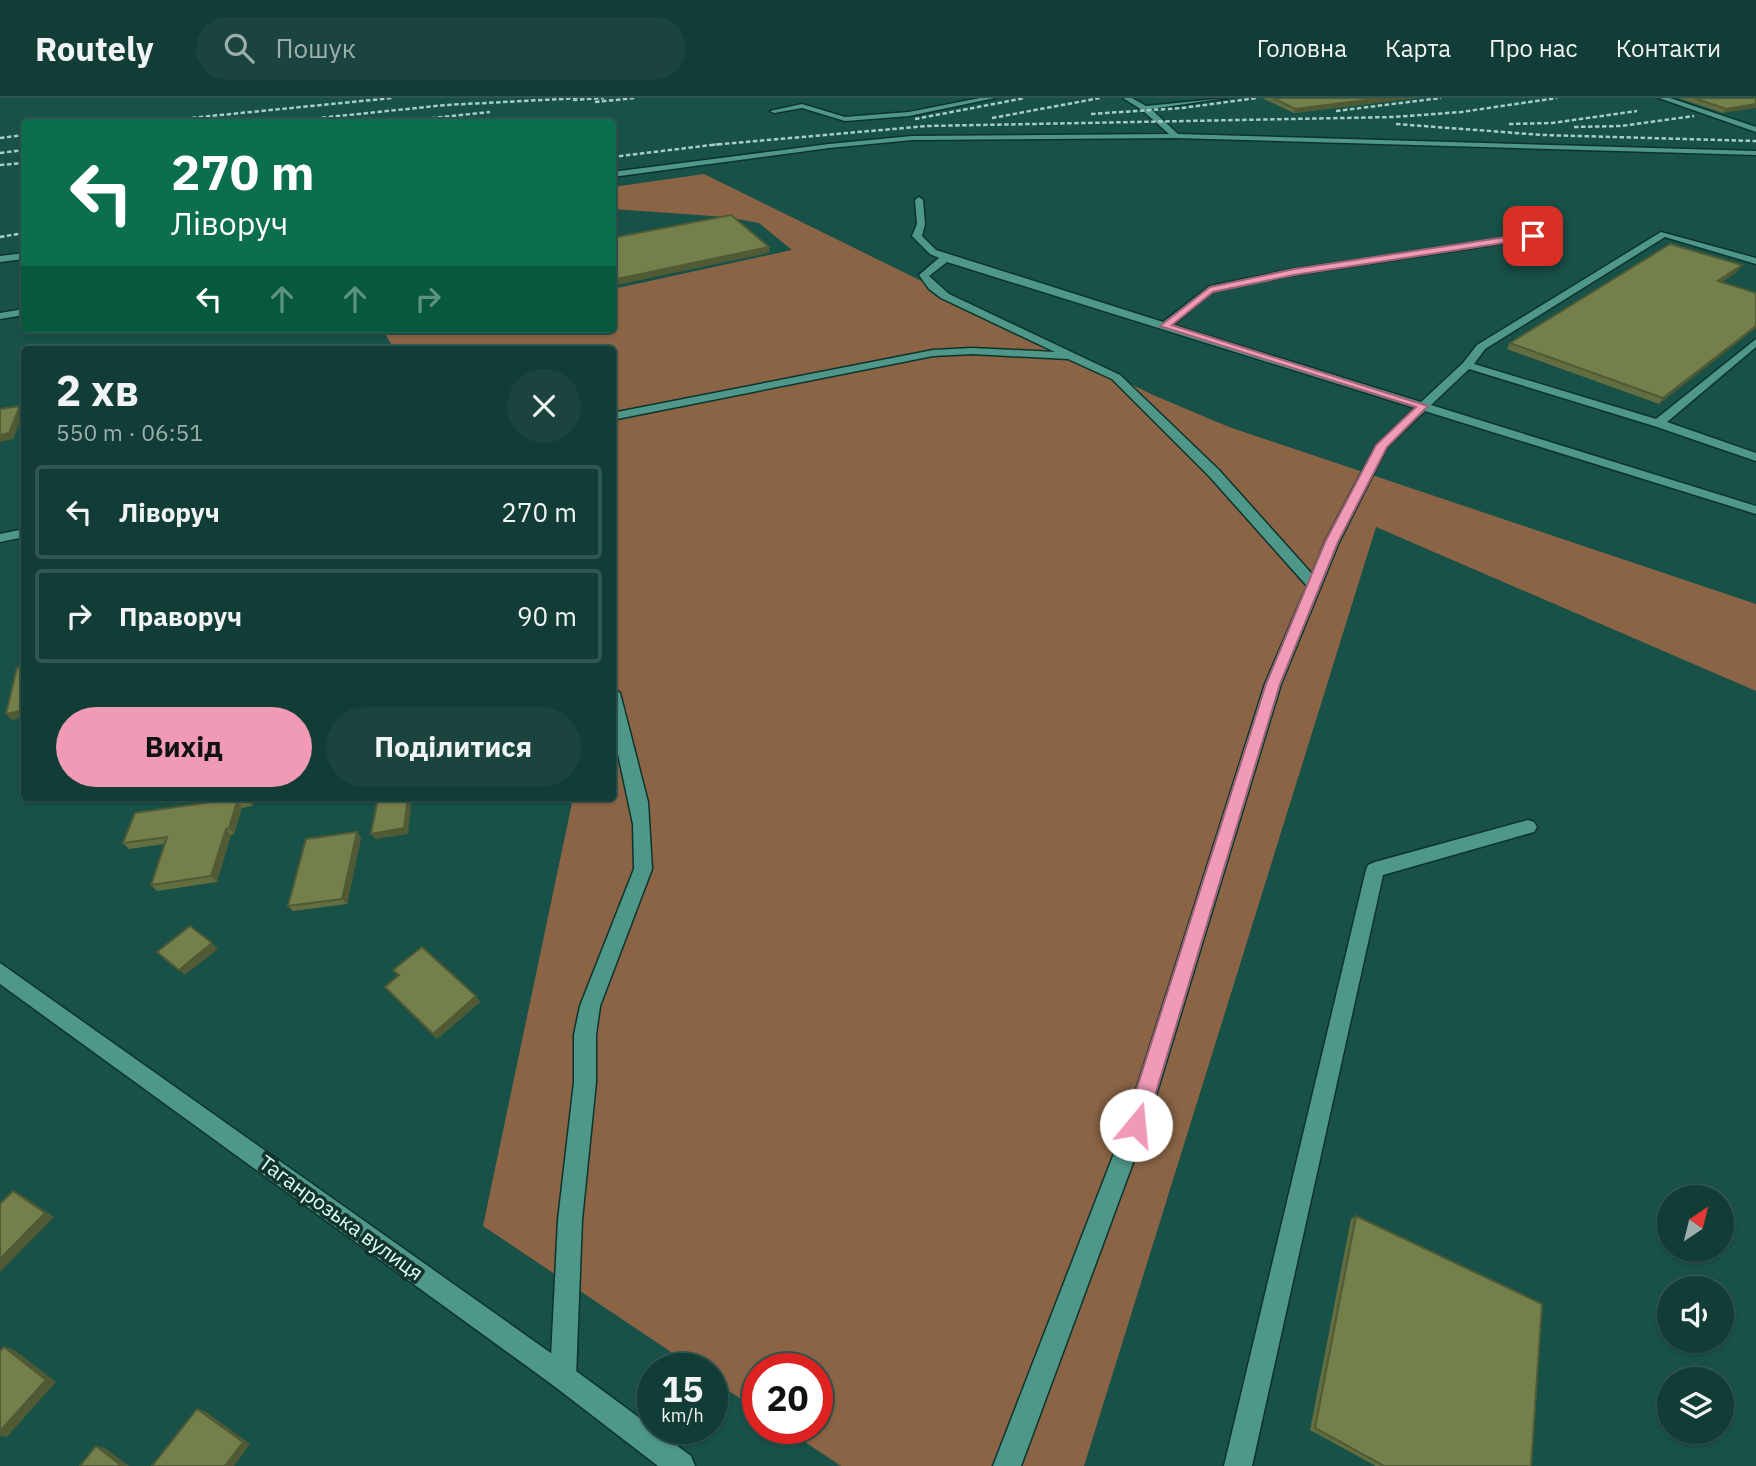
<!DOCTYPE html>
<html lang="uk">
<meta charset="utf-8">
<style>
:root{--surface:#123d36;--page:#1b443e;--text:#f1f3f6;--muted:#9caead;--line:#315651;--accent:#f09ab5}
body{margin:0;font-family:"IBM Plex Sans",sans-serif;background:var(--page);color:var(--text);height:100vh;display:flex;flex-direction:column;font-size:26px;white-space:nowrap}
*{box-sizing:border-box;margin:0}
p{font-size:23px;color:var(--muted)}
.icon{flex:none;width:38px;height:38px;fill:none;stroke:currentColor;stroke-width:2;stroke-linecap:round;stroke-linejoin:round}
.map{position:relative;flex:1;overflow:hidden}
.side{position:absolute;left:21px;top:248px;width:595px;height:455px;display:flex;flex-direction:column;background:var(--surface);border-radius:7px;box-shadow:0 2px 5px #0004,0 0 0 2px var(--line)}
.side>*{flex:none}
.top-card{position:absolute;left:21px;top:21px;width:595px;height:214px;border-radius:7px;box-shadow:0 2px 5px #0004,0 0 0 2px var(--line);background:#0b6e4f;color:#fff;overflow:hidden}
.needle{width:46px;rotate:35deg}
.buttons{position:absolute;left:1657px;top:1087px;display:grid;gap:14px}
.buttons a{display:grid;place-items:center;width:77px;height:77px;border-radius:50%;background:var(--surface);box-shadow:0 2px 5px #0004,0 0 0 2px var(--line);font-size:35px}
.speed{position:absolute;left:637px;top:1255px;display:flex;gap:14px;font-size:35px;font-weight:700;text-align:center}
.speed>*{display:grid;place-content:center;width:91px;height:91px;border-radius:50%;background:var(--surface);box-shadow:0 2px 5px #0004,0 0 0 2px var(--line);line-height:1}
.speed small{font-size:18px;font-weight:400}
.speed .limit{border:10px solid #d22;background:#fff;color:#111}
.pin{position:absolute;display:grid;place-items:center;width:60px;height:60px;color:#fff;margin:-30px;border-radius:14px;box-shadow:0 4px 10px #0006}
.me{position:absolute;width:77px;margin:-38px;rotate:17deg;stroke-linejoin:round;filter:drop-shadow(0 0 5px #0008)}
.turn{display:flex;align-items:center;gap:24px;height:147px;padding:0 35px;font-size:32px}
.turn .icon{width:91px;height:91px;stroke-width:2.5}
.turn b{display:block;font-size:49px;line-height:60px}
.lanes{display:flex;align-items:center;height:66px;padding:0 35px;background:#0003;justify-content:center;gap:35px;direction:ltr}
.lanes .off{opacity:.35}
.round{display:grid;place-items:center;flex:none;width:74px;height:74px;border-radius:37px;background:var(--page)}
.head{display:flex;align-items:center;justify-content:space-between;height:119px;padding:0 35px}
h1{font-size:42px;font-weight:700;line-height:52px}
.button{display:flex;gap:14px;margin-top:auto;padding:14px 35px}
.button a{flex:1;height:80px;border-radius:42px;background:var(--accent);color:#111;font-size:28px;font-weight:700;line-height:80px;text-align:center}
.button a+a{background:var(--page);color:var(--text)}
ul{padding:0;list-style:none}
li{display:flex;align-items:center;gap:21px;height:94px;margin:0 14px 10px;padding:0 21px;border:4px solid var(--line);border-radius:7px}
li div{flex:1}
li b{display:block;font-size:26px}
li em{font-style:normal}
header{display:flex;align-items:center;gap:42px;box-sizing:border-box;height:98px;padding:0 35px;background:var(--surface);border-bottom:2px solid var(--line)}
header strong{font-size:33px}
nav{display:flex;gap:38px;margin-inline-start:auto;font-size:24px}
.search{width:490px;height:63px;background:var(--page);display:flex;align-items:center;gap:18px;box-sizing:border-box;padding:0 24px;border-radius:38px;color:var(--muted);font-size:26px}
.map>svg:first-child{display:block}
.green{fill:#8a6445}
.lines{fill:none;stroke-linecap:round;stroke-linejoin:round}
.lane-casing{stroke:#0c342d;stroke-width:3}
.street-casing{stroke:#0c342d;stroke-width:3}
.lane{fill:#4e9789;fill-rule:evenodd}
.street{fill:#4e9789;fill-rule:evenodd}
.rail{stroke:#a5cec6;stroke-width:2.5;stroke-dasharray:4.5 2.5;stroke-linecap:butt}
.wall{fill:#636e40}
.shaded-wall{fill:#505a34}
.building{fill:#73804b;stroke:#505a34;stroke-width:2}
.route{fill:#f09ab5;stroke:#9c6476;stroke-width:2}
.labels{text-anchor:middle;stroke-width:7;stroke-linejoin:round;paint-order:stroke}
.near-street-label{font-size:21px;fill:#dafdf5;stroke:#14332d}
</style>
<header>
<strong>Routely</strong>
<div class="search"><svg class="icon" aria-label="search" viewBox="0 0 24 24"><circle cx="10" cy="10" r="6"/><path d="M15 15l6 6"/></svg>Пошук</div>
<nav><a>Головна</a><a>Карта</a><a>Про нас</a><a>Контакти</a></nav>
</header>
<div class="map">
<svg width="1756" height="1368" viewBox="0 0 1756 1368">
<rect width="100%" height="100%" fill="#185148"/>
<path class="green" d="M 704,76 L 1153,297 L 1229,329 L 1756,506 L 1756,593 L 1376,429 L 1084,1368 L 841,1368 L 784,1330 L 817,1330 L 817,1270 L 758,1270 L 758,1312 L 712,1282 L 712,1270 L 695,1270 L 483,1128 L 573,700 L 612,700 L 612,252 L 395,252 L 382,231 L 415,231 L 417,233 L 429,231 L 612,231 L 613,191 L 792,152 L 759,125 L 726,119 L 613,111 L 613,89 Z"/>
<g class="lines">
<g class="lane-casing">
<path id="lane" d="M 980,0 L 995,0 L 909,18 L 845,23 L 802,10 L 774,15 L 770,13 L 802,6 L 845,19 L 909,14 Z
M 1123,0 L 1132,0 L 1146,8 L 1227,0 L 1151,11 L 1178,36 L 1756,53 L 1756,57 L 1176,40 L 912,42 L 829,50 L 612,79 L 612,74 L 829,46 L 912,38 L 1169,36 L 1142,12 Z
M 1659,0 L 1670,0 L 1756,29 L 1756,34 Z
M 919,99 L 923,102 L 925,126 L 922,138 L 936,152 L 1163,224 L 1210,188 L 1294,171 L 1536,136 L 1538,138 L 1533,141 L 1294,177 L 1213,193 L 1173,227 L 1421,304 L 1463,265 L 1477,247 L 1661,134 L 1756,160 L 1756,166 L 1665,139 L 1485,251 L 1474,266 L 1656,321 L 1756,241 L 1756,249 L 1667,324 L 1756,355 L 1756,363 L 1654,328 L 1469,271 L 1431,307 L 1756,408 L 1756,416 L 1425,313 L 1387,349 L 1339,444 L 1281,586 L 1147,1027 L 1021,1368 L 993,1368 L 1125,1027 L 1265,586 L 1307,488 L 1209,378 L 1112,281 L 1068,261 L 972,256 L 933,258 L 612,322 L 612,315 L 933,252 L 972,250 L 1055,254 L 941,200 L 929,191 L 919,177 L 939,160 L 930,156 L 912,138 L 917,126 L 915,102 ZM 947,164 L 1415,310 L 1376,347 L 1325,444 L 1312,476 L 1219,372 L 1120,277 L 949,196 L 929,178 Z
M 24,155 L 24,161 L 0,164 L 0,158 Z
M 612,589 L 620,595 L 648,704 L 652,771 L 600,908 L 596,937 L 596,984 L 582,1122 L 576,1279 L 572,1288 L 563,1292 L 554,1288 L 550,1279 L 558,1122 L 574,984 L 574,937 L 580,908 L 634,771 L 633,726 L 612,628 Z
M 1528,722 L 1534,724 L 1537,729 L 1534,734 L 1383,777 L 1252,1368 L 1224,1368 L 1366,772 L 1368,767 L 1375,764 Z"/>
</g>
<g class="street-casing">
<path id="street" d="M 24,211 L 24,217 L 0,221 L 0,215 Z
M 24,431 L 24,439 L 0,444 L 0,436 Z
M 0,865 L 572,1270 L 691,1358 L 695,1368 L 658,1368 L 554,1288 L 0,886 Z"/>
</g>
<use href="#lane" class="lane"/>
<use href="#street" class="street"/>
<path class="rail" d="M 573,2 L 604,0
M 595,4 L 635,0
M 1336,13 L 1441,0
M 1091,16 L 1182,10 L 1257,0
M 992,20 L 1100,0
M 915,21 L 1025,0
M 150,24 L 392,0
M 280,24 L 446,7 L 581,0
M 396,24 L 490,14
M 1396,26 L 1543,37 L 1756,43
M 1509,26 L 1552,25 L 1637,13
M 1574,29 L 1621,28 L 1694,18
M 0,40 L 24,37
M 711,47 L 927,28 L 1394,19 L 1461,14 L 1557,0
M 0,55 L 24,52
M 612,59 L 720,46
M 0,67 L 24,65
M 0,139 L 24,135"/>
</g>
<path class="wall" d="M 1262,0 L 1416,0 L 1294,15 Z
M 1678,0 L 1756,0 L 1723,15 Z
M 1738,173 L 1721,184 L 1756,195 L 1659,306 L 1507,251 L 1510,245 Z
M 255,700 L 252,708 L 242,710 L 234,736 L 231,737 L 217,784 L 157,793 L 151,787 L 165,746 L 129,751 L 123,745 L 135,715 Z
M 361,740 L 347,806 L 293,813 L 288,808 Z
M 393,872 L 476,898 L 480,904 L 437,941 L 385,889 L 398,878 Z
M 1356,1118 L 1531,1368 L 1376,1368 L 1310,1332 L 1351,1121 Z"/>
<path class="shaded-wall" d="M 1382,0 L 1416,0 L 1294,15 L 1295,11 Z
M 1756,6 L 1756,10 L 1723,15 L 1726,11 Z
M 769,149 L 769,155 L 612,188 L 612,182 Z
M 1742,167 L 1738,173 L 1715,189 L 1718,183 Z
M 1756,228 L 1756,230 L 1659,306 L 1663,300 Z
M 20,308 L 24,315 L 13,341 L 0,344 L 0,337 Z
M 24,612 L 24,619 L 12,622 L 6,616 Z
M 248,700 L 255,700 L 252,708 L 248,702 Z
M 408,700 L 412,700 L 408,736 L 375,741 L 371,736 Z
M 237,704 L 242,710 L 234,736 L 229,730 Z
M 226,731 L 231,737 L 217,784 L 211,778 Z
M 357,734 L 361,740 L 347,806 L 342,801 Z
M 212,845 L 218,851 L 185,877 L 179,872 Z
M 476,898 L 480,904 L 437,941 L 433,936 Z
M 13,1093 L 22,1097 L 54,1119 L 0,1174 L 0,1161 Z
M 4,1249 L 13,1251 L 56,1284 L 7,1339 L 0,1338 Z
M 197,1311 L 205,1313 L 250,1346 L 234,1368 L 225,1368 Z
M 96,1348 L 105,1350 L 129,1368 L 122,1368 Z"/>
<path class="building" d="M 1273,0 L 1382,0 L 1295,11 Z
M 1694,0 L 1756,0 L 1756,6 L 1726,11 Z
M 731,117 L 769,149 L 612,182 L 612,140 Z
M 1670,146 L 1742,167 L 1718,183 L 1756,195 L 1756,228 L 1663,300 L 1510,245 Z
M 20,308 L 9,335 L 0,337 L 0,311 Z
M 24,569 L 24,612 L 6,616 L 17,570 Z
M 213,700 L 248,700 L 248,702 L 237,704 L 229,730 L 226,731 L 211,778 L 151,787 L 167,739 L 123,745 L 135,715 L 211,704 Z
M 378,700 L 408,700 L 404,730 L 371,736 Z
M 357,734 L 342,801 L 288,808 L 306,741 Z
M 190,828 L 212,845 L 179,872 L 157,854 Z
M 422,849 L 476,898 L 433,936 L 385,889 L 399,877 L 393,872 Z
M 13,1093 L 45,1115 L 0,1161 L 0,1106 Z
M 1356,1118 L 1542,1206 L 1531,1368 L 1384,1368 L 1315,1330 Z
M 4,1249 L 46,1282 L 0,1333 L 0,1253 Z
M 197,1311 L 243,1344 L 225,1368 L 152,1368 Z
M 96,1348 L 122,1368 L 80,1368 Z"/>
<path class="route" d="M 1533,135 L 1536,140 L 1294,177 L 1213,194 L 1172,227 L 1428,308 L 1387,349 L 1338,444 L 1280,586 L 1146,1027 L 1143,1034 L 1136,1037 L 1128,1034 L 1125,1027 L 1266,586 L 1325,444 L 1376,347 L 1416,309 L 1160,228 L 1210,189 L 1294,171 Z"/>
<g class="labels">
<g class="near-street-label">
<text transform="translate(341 1120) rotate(36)" y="7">Таганрозька вулиця</text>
</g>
</g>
</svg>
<div class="buttons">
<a><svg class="needle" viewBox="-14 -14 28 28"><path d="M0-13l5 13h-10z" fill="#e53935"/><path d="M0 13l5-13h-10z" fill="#9caead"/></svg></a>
<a><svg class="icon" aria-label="sound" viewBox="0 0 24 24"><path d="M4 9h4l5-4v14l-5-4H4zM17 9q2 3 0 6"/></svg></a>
<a><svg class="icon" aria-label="layers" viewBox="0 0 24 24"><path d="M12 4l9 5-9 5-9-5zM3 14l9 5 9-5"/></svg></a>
</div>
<div class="speed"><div>15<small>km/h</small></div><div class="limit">20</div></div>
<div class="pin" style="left:1533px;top:138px;background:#d93025"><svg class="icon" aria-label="arrive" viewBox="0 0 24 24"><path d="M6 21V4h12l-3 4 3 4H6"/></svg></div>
<svg class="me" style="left:1136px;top:1027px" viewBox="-20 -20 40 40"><circle r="19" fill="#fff"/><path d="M0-13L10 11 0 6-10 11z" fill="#f09ab5"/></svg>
<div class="top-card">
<div class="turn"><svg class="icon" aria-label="left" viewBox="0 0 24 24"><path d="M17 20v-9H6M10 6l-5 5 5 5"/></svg><div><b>270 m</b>Ліворуч</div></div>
<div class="lanes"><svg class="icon" aria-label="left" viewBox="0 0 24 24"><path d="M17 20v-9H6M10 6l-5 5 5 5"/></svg><svg class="icon off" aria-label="ahead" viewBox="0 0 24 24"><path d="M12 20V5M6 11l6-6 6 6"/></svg><svg class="icon off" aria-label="ahead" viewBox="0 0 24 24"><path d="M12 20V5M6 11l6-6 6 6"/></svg><svg class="icon off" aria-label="right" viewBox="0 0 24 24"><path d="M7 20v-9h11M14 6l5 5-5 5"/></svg></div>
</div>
<section class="side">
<div class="head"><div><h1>2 хв</h1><p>550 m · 06:51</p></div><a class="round"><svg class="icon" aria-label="close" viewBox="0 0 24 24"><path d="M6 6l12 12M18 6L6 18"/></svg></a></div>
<ul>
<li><svg class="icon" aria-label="left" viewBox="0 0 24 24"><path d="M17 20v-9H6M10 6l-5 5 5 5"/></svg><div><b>Ліворуч</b></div><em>270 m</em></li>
<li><svg class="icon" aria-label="right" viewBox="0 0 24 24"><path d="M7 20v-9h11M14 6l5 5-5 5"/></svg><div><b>Праворуч</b></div><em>90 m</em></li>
</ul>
<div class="button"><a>Вихід</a><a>Поділитися</a></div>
</section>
</div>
